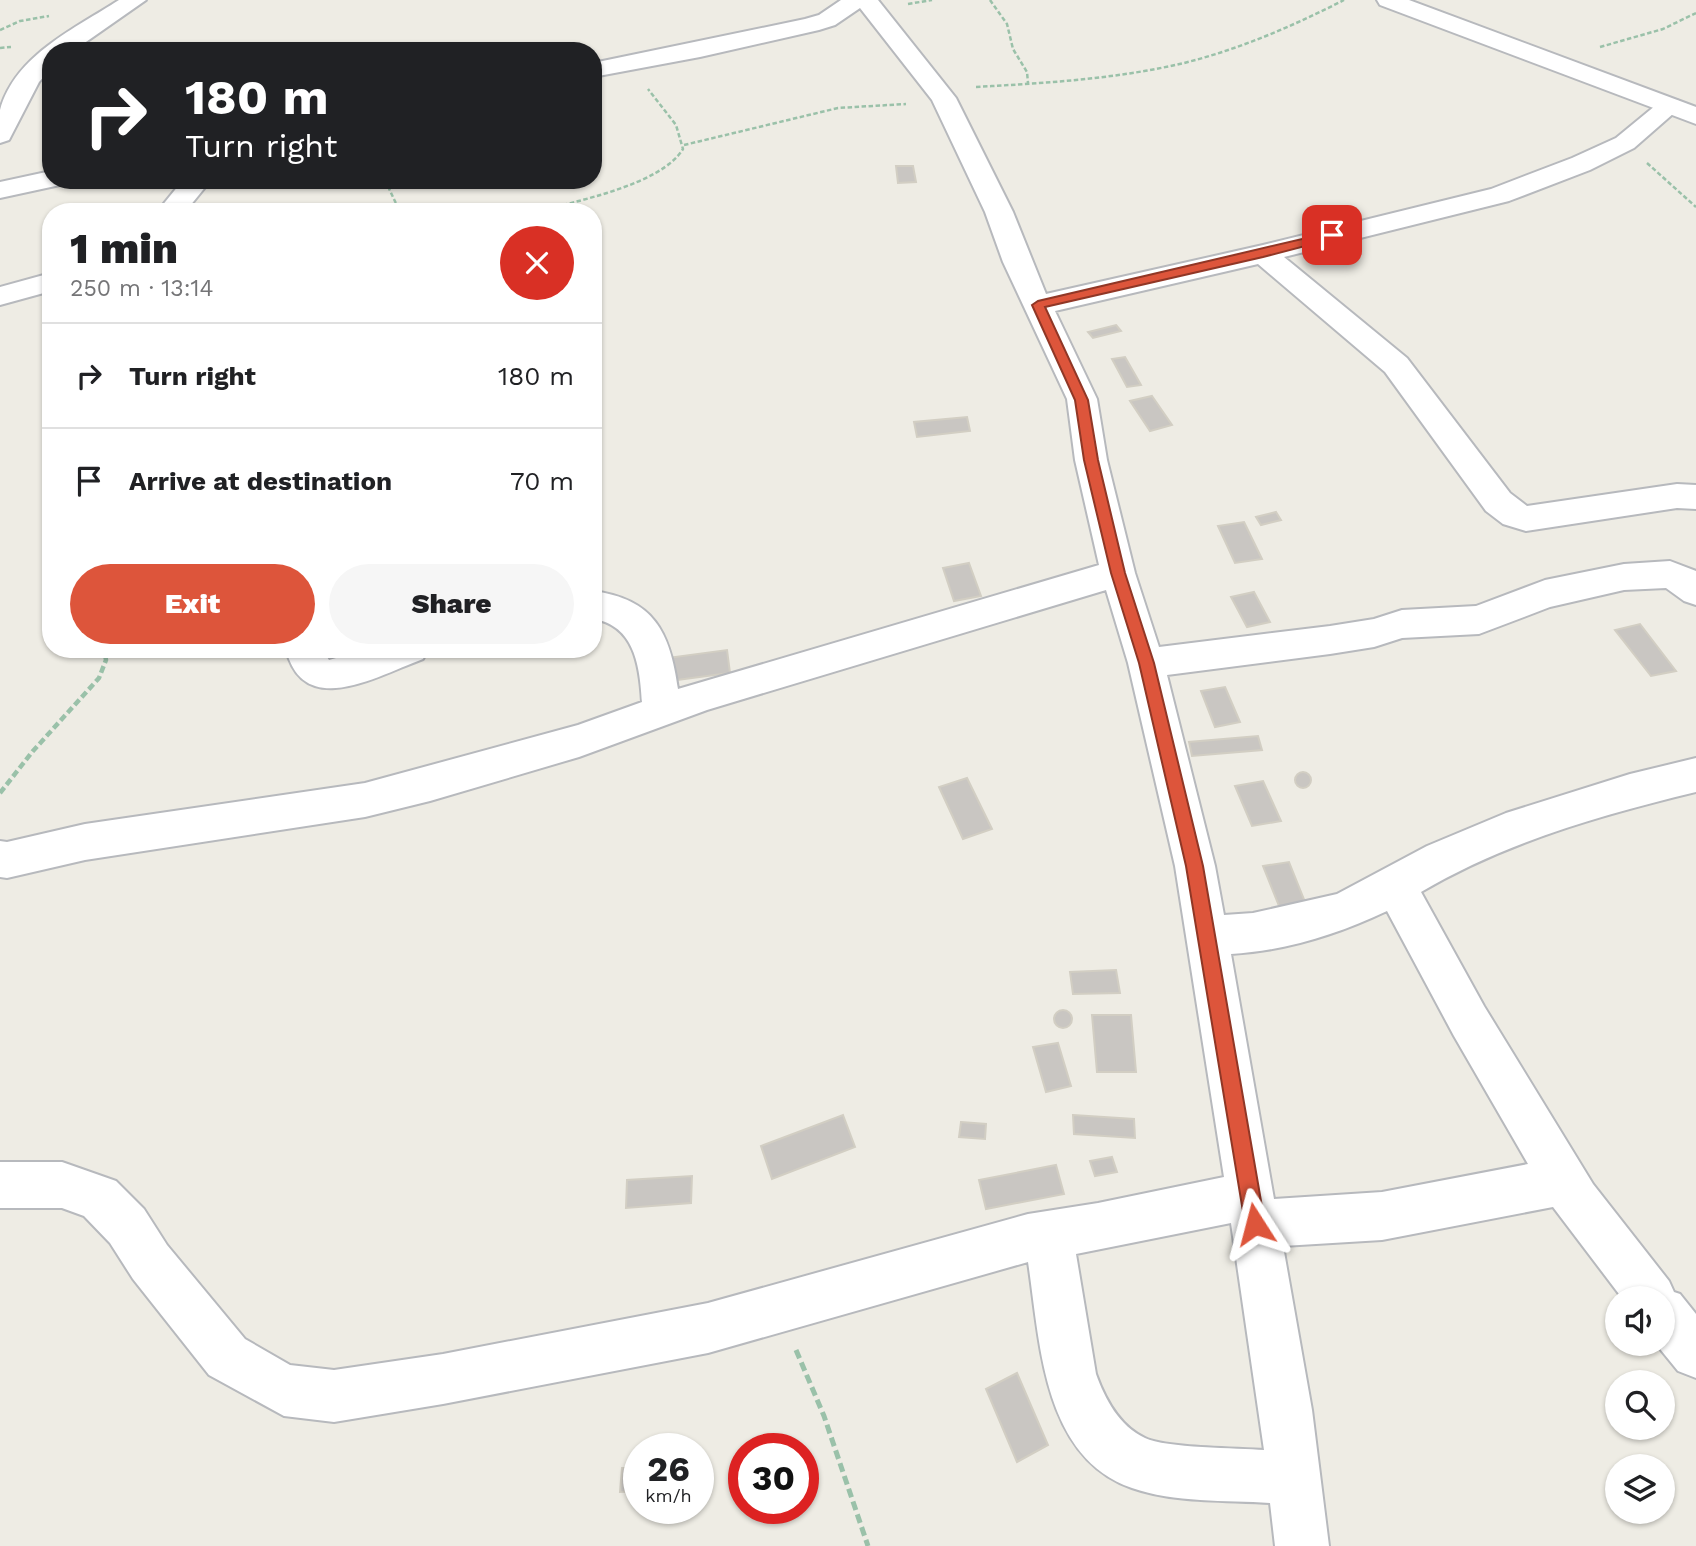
<!DOCTYPE html>
<meta charset="utf-8">
<style>
:root{--surface:#fff;--page:#f6f6f6;--text:#202124;--muted:#757577;--line:#e0e0e0;--accent:#dd553b}
body{margin:0;font-family:"Work Sans",sans-serif;background:var(--page);color:var(--text);height:100vh;display:flex;flex-direction:column;font-size:26px;white-space:nowrap}
*{box-sizing:border-box;margin:0}
p{font-size:23px;color:var(--muted)}
.icon{flex:none;width:38px;height:38px;fill:none;stroke:currentColor;stroke-width:2;stroke-linecap:round;stroke-linejoin:round}
.map{position:relative;flex:1;overflow:hidden}
.details{position:absolute;left:42px;top:203px;width:560px;height:455px;display:flex;flex-direction:column;background:var(--surface);border-radius:28px;box-shadow:0 2px 5px #0004}
.details>*{flex:none}
.guide{position:absolute;left:42px;top:42px;width:560px;height:147px;border-radius:28px;box-shadow:0 2px 5px #0004;background:#202124;color:#fff;overflow:hidden}
.buttons{position:absolute;left:1605px;top:1286px;display:grid;gap:14px}
.buttons a{display:grid;place-items:center;width:70px;height:70px;border-radius:50%;background:var(--surface);box-shadow:0 2px 5px #0004;font-size:35px}
.speed{position:absolute;left:623px;top:1433px;display:flex;gap:14px;font-size:35px;font-weight:700;text-align:center}
.speed>*{display:grid;place-content:center;width:91px;height:91px;border-radius:50%;background:var(--surface);box-shadow:0 2px 5px #0004;line-height:1}
.speed small{font-size:18px;font-weight:400}
.speed .limit{border:10px solid #d22;background:#fff;color:#111}
.pin{position:absolute;display:grid;place-items:center;width:60px;height:60px;color:#fff;margin:-30px;border-radius:14px;box-shadow:0 4px 10px #0006}
.me{position:absolute;width:77px;margin:-38px;rotate:351deg;stroke-linejoin:round;filter:drop-shadow(0 0 5px #0008)}
.turn{display:flex;align-items:center;gap:24px;height:147px;padding:0 28px;font-size:32px}
.turn .icon{width:91px;height:91px;stroke-width:2.5}
.turn b{display:block;font-size:49px;line-height:60px}
.round{display:grid;place-items:center;flex:none;width:74px;height:74px;border-radius:37px;background:var(--page)}
.head{display:flex;align-items:center;justify-content:space-between;height:119px;padding:0 28px}
h1{font-size:42px;font-weight:800;line-height:52px}
.action{display:flex;gap:14px;margin-top:auto;padding:14px 28px}
.action a{flex:1;height:80px;border-radius:42px;background:var(--accent);color:#fff;font-size:28px;font-weight:800;line-height:80px;text-align:center}
.action a+a{background:var(--page);color:var(--text)}
ul{padding:0;list-style:none}
li{display:flex;align-items:center;gap:21px;height:105px;padding:0 28px;border-top:2px solid var(--line)}
li div{flex:1}
li b{display:block;font-size:26px}
li em{font-style:normal}
.map>svg:first-child{display:block}
.building{fill:#c9c6c2;stroke:#d2cec3;stroke-width:2}
.lines{fill:none;stroke-linecap:round;stroke-linejoin:round}
.minor-casing{stroke:#b7b9bd;stroke-width:4}
.tertiary-casing{stroke:#b7b9bd;stroke-width:4}
.path-far2{stroke:#9ac1a9;stroke-width:2.5;stroke-dasharray:4.5 2.5;stroke-linecap:butt}
.path-far1{stroke:#9ac1a9;stroke-width:4.5;stroke-dasharray:7 3.5;stroke-linecap:butt}
.path{stroke:#9ac1a9;stroke-width:5;stroke-dasharray:9 4.5;stroke-linecap:butt}
.minor{fill:#fff;fill-rule:evenodd}
.tertiary{fill:#fff;fill-rule:evenodd}
.route{fill:#dd553b;stroke:#903726;stroke-width:2}
</style>
<div class="map">
<svg width="1696" height="1546" viewBox="0 0 1696 1546">
<rect width="100%" height="100%" fill="#eeece4"/>
<path class="building" d="M 896,166 L 913,166 L 916,182 L 898,183 Z
M 1116,325 L 1121,331 L 1093,338 L 1088,332 Z
M 1125,357 L 1141,385 L 1127,387 L 1112,359 Z
M 1152,396 L 1172,425 L 1150,431 L 1130,401 Z
M 967,417 L 970,431 L 917,437 L 914,422 Z
M 1276,512 L 1281,520 L 1261,525 L 1256,517 Z
M 1244,522 L 1262,559 L 1235,563 L 1218,526 Z
M 969,563 L 981,596 L 954,601 L 943,568 Z
M 1254,592 L 1270,622 L 1247,627 L 1231,597 Z
M 1640,624 L 1676,671 L 1651,676 L 1615,630 Z
M 727,650 L 730,673 L 669,681 L 667,658 Z
M 1225,687 L 1240,722 L 1215,727 L 1201,691 Z
M 1258,736 L 1262,750 L 1192,756 L 1189,742 Z
M1295 780a8 8 0 1 1 16 0a8 8 0 1 1-16 0Z
M 967,778 L 992,829 L 963,839 L 939,787 Z
M 1263,781 L 1281,821 L 1252,826 L 1235,786 Z
M 1289,862 L 1309,912 L 1283,916 L 1263,866 Z
M 1116,970 L 1120,993 L 1073,994 L 1070,972 Z
M1054 1019a9 9 0 1 1 18 0a9 9 0 1 1-18 0Z
M 1092,1015 L 1131,1015 L 1136,1072 L 1097,1072 Z
M 1058,1043 L 1071,1086 L 1046,1092 L 1033,1047 Z
M 843,1115 L 855,1147 L 772,1179 L 761,1146 Z
M 1073,1115 L 1134,1119 L 1135,1138 L 1074,1134 Z
M 961,1122 L 986,1124 L 985,1139 L 959,1137 Z
M 1112,1157 L 1117,1172 L 1095,1176 L 1090,1161 Z
M 1056,1165 L 1064,1194 L 986,1209 L 979,1180 Z
M 692,1176 L 691,1203 L 626,1208 L 627,1180 Z
M 1017,1373 L 1048,1445 L 1017,1462 L 986,1389 Z
M 622,1468 L 639,1468 L 639,1491 L 620,1492 Z"/>
<g class="lines">
<g class="minor-casing">
<path id="minor" d="M 119,0 L 146,0 L 73,51 L 51,51 L 51,69 L 39,82 L 9,140 L 0,143 C 0,133 0,119 0,110 C 15,55 76,28 119,0 Z
M 841,0 L 878,0 L 956,98 L 1013,212 L 1046,294 L 1263,245 L 1491,189 L 1572,158 L 1616,138 L 1661,101 L 1670,99 L 1679,101 L 1682,106 L 1634,148 L 1590,170 L 1509,201 L 1284,257 L 1407,358 L 1510,493 L 1527,506 L 1677,484 L 1696,485 L 1696,509 L 1677,508 L 1526,531 L 1503,524 L 1486,511 L 1385,372 L 1258,264 L 1055,311 L 1097,399 L 1107,460 L 1135,573 L 1159,647 L 1330,626 L 1374,619 L 1402,610 L 1476,606 L 1545,580 L 1624,564 L 1670,561 L 1696,571 L 1696,605 L 1684,601 L 1666,588 L 1624,590 L 1550,607 L 1479,634 L 1402,638 L 1374,647 L 1330,654 L 1167,675 L 1215,866 L 1224,915 L 1253,913 L 1337,894 L 1427,846 L 1506,813 L 1630,774 L 1696,758 L 1696,792 C 1601,815 1506,842 1421,892 L 1484,1006 L 1593,1184 L 1669,1281 L 1674,1292 L 1680,1294 L 1696,1314 L 1696,1378 L 1678,1371 L 1656,1344 L 1662,1344 L 1662,1298 L 1622,1298 L 1553,1207 L 1382,1240 L 1283,1246 L 1312,1410 L 1329,1546 L 1275,1546 L 1270,1503 C 1226,1500 1174,1503 1132,1488 C 1042,1457 1040,1340 1028,1262 L 708,1353 L 443,1404 L 334,1422 L 284,1416 L 209,1375 L 133,1279 L 110,1243 L 84,1216 L 62,1208 L 0,1208 L 0,1162 L 62,1162 L 116,1181 L 144,1209 L 167,1245 L 245,1339 L 290,1365 L 334,1370 L 443,1354 L 708,1303 L 1028,1214 L 1098,1203 L 1224,1177 L 1175,866 L 1128,663 L 1106,590 L 707,710 L 579,757 L 430,801 L 365,817 L 85,860 L 7,878 L 0,877 L 0,841 L 7,842 L 85,824 L 365,783 L 578,725 L 642,702 C 640,667 635,625 593,619 L 593,591 C 654,599 670,632 678,689 L 1099,565 L 1075,460 L 1067,399 L 1003,262 L 985,212 L 932,100 L 860,8 L 835,25 L 819,30 L 700,57 L 593,77 L 593,63 L 805,19 L 819,15 ZM 1387,911 L 1454,1036 L 1528,1164 L 1382,1192 L 1274,1199 L 1231,954 C 1284,951 1339,934 1387,911 ZM 1231,1223 L 1264,1450 C 1238,1448 1165,1448 1145,1438 C 1119,1426 1105,1399 1096,1374 L 1076,1254 Z
M 51,171 L 51,180 L 63,180 L 60,185 L 0,198 L 0,182 Z
M 183,180 L 211,180 L 185,212 L 157,212 Z
M 51,273 L 51,291 L 0,305 L 0,287 Z
M 286,649 L 322,649 L 329,660 L 368,649 L 428,649 L 423,659 C 379,675 303,721 286,649 Z"/>
</g>
<g class="tertiary-casing">
<path id="tertiary" d="M 1377,0 L 1409,0 L 1696,107 L 1696,124 L 1380,5 Z"/>
</g>
<path class="path-far2" d="M 990,0 L 1007,24 L 1013,49 L 1027,72 L 1028,83
M 908,4 L 932,0
M 0,30 L 20,21 L 49,16
M 1600,47 L 1663,29 L 1696,13
M 0,48 L 11,47
M 976,87 C 1046,83 1116,79 1184,63 C 1240,49 1293,26 1344,0
M 684,145 L 838,108 L 906,104
M 1647,163 L 1696,207
M 385,180 L 400,212
M 536,212 C 576,201 661,185 683,149 L 676,125 L 648,89"/>
<path class="path-far1" d="M 0,793 L 33,751 L 99,678 L 106,660 L 104,649"/>
<path class="path" d="M 796,1350 L 824,1416 L 868,1546"/>
<use href="#minor" class="minor"/>
<use href="#tertiary" class="tertiary"/>
</g>
<path class="route" d="M 1332,232 L 1337,235 L 1336,238 L 1263,257 L 1045,307 L 1088,400 L 1098,460 L 1125,573 L 1154,663 L 1203,866 L 1265,1224 L 1262,1231 L 1255,1234 L 1248,1231 L 1245,1224 L 1186,866 L 1139,663 L 1111,573 L 1084,460 L 1075,400 L 1032,305 L 1038,301 Z"/>
</svg>
<div class="buttons">
<a><svg class="icon" aria-label="sound" viewBox="0 0 24 24"><path d="M4 9h4l5-4v14l-5-4H4zM17 9q2 3 0 6"/></svg></a>
<a><svg class="icon" aria-label="search" viewBox="0 0 24 24"><circle cx="10" cy="10" r="6"/><path d="M15 15l6 6"/></svg></a>
<a><svg class="icon" aria-label="layers" viewBox="0 0 24 24"><path d="M12 4l9 5-9 5-9-5zM3 14l9 5 9-5"/></svg></a>
</div>
<div class="speed"><div>26<small>km/h</small></div><div class="limit">30</div></div>
<div class="pin" style="left:1332px;top:235px;background:#d93025"><svg class="icon" aria-label="arrive" viewBox="0 0 24 24"><path d="M6 21V4h12l-3 4 3 4H6"/></svg></div>
<svg class="me" style="left:1255px;top:1224px" viewBox="-20 -20 40 40"><path d="M0-17L14 15 0 8-14 15z" fill="#dd553b" stroke="#fff" stroke-width="4"/></svg>
<div class="guide">
<div class="turn"><svg class="icon" aria-label="right" viewBox="0 0 24 24"><path d="M7 20v-9h11M14 6l5 5-5 5"/></svg><div><b>180 m</b>Turn right</div></div>
</div>
<section class="details">
<div class="head"><div><h1>1 min</h1><p>250 m · 13:14</p></div><a class="round" style="background:#d93025;color:#fff"><svg class="icon" aria-label="close" viewBox="0 0 24 24"><path d="M6 6l12 12M18 6L6 18"/></svg></a></div>
<ul>
<li><svg class="icon" aria-label="right" viewBox="0 0 24 24"><path d="M7 20v-9h11M14 6l5 5-5 5"/></svg><div><b>Turn right</b></div><em>180 m</em></li>
<li><svg class="icon" aria-label="arrive" viewBox="0 0 24 24"><path d="M6 21V4h12l-3 4 3 4H6"/></svg><div><b>Arrive at destination</b></div><em>70 m</em></li>
</ul>
<div class="action"><a>Exit</a><a>Share</a></div>
</section>
</div>
